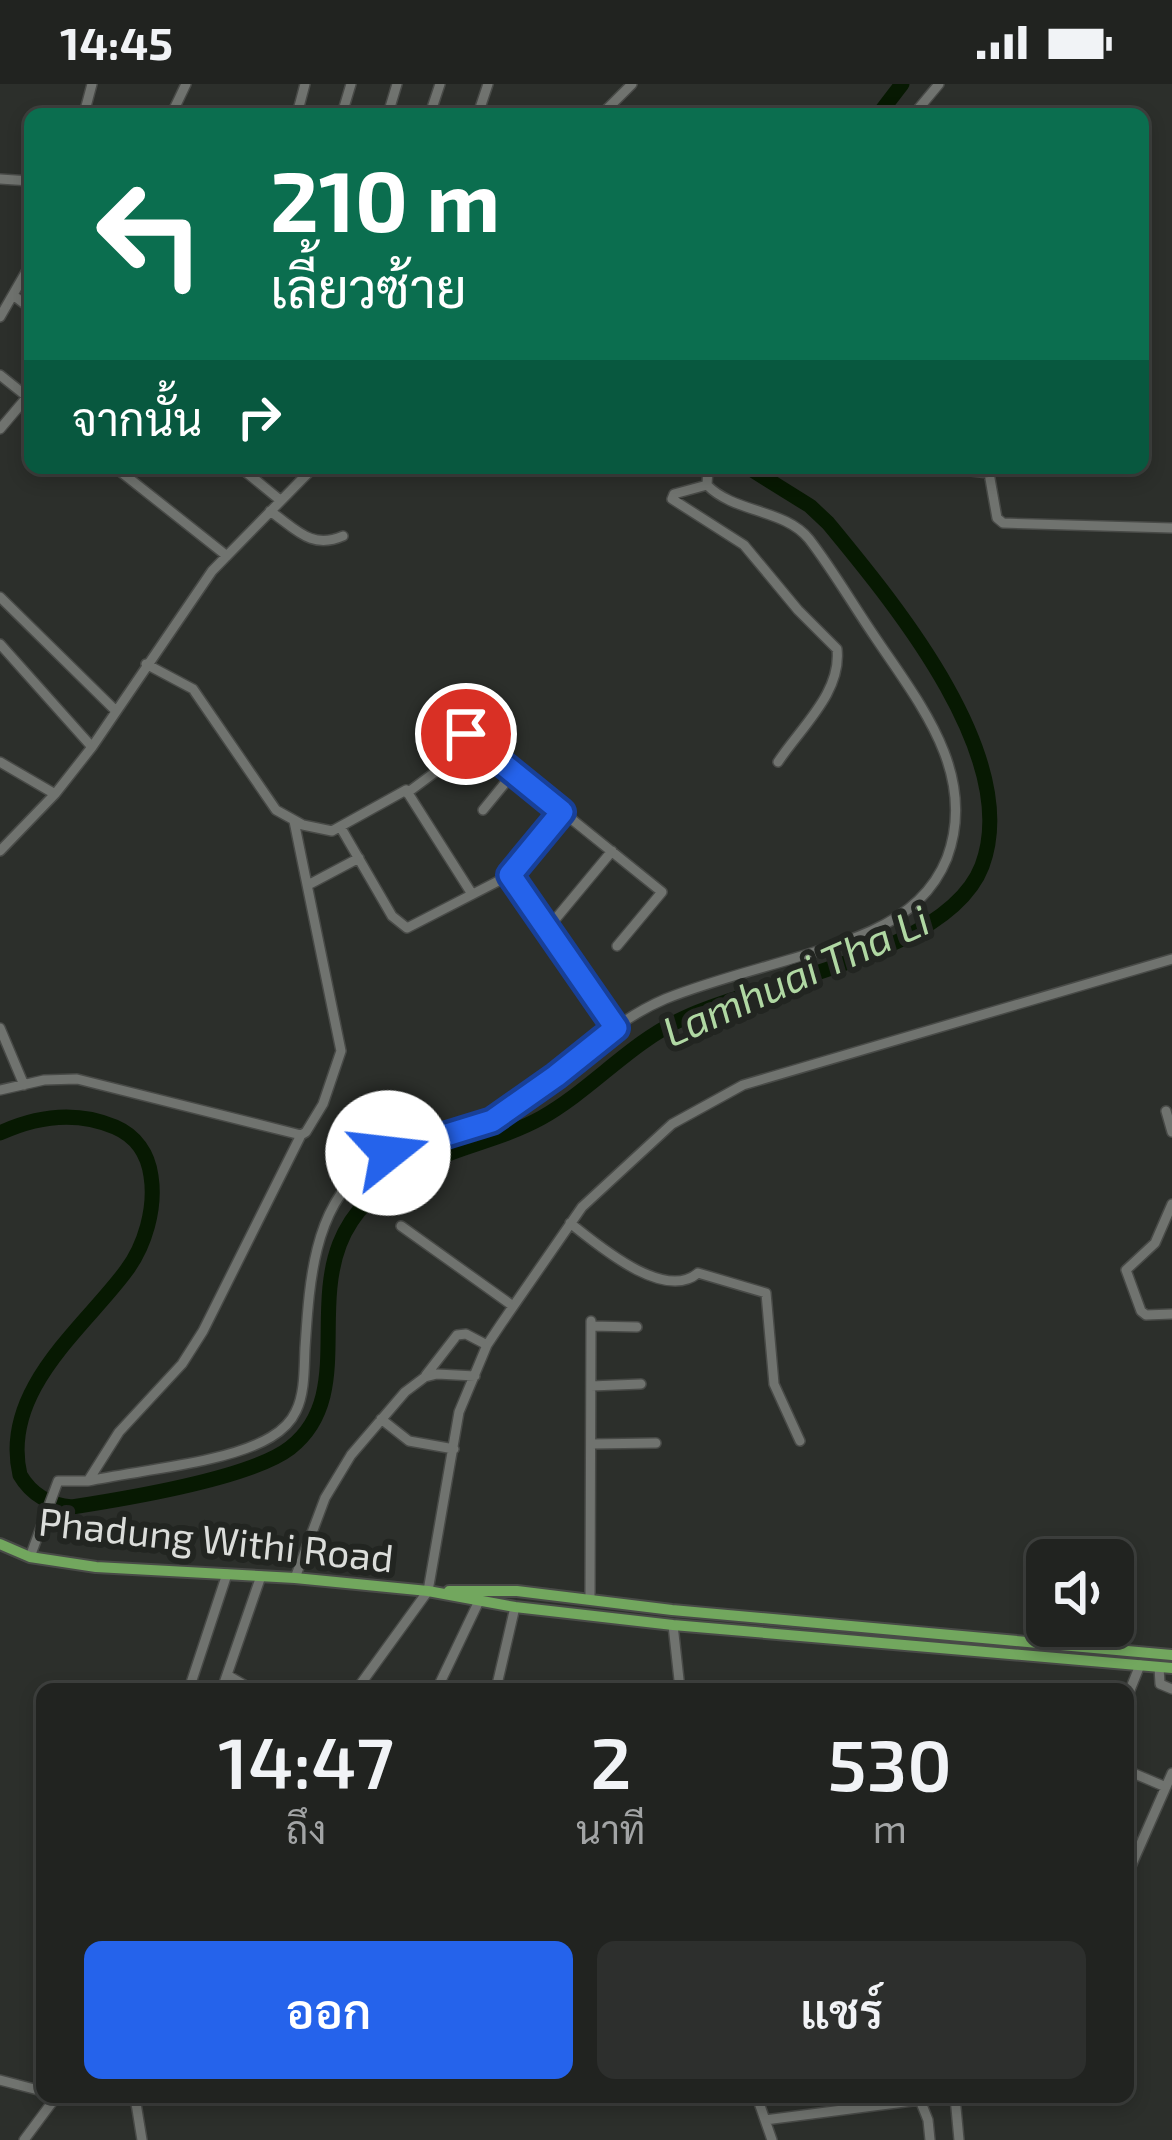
<!DOCTYPE html>
<html lang="th">
<meta charset="utf-8">
<style>
:root{--surface:#212320;--page:#2d2f2d;--text:#f1f3f6;--muted:#a2a4a5;--line:#3e403e;--accent:#2563eb}
body{margin:0;font-family:"Exo 2",Sarabun,sans-serif;background:var(--page);color:var(--text);height:100vh;display:flex;flex-direction:column;font-size:45px;white-space:nowrap}
*{box-sizing:border-box;margin:0}
p{font-size:39px;color:var(--muted)}
.icon{flex:none;width:66px;height:66px;fill:none;stroke:currentColor;stroke-width:2;stroke-linecap:round;stroke-linejoin:round}
.map{position:relative;flex:1;overflow:hidden}
.side{position:absolute;left:36px;top:1599px;width:1098px;height:420px;display:flex;flex-direction:column;background:var(--surface);border-radius:18px;box-shadow:0 6px 18px #0003,0 0 0 3px var(--line)}
.side>*{flex:none}
.hud{position:absolute;left:24px;top:24px;width:1125px;height:366px;border-radius:18px;box-shadow:0 6px 18px #0003,0 0 0 3px var(--line);background:#0b6e4f;color:#fff;overflow:hidden}
.fabs{position:absolute;left:1026px;top:1455px;display:grid;gap:24px}
.fabs a{display:grid;place-items:center;width:108px;height:108px;border-radius:18px;background:var(--surface);box-shadow:0 6px 18px #0003,0 0 0 3px var(--line);font-size:60px}
.pin{position:absolute;display:grid;place-items:center;width:102px;height:102px;color:#fff;margin:-51px;border:6px solid #fff;border-radius:50%;box-shadow:0 3px 12px #0007}
.me{position:absolute;width:132px;margin:-66px;rotate:74deg;stroke-linejoin:round;filter:drop-shadow(0 0 9px #0008)}
.turn{display:flex;align-items:center;gap:42px;height:252px;padding:0 48px;font-size:54px}
.turn .icon{width:156px;height:156px;stroke-width:2.5}
.turn b{display:block;font-size:84px;line-height:102px}
.then{display:flex;align-items:center;height:114px;padding:0 48px;background:#0003;gap:24px;font-size:45px}
.eta{display:flex;justify-content:space-evenly;align-items:center;height:204px;text-align:center}
.eta b{font-size:72px;font-weight:600;line-height:84px}
.primary-button{display:flex;gap:24px;margin-top:auto;padding:24px 48px}
.primary-button a{flex:1;height:138px;border-radius:18px;background:var(--accent);color:#fff;font-size:48px;font-weight:600;line-height:138px;text-align:center}
.primary-button a+a{background:var(--page);color:var(--text)}
.status{display:flex;justify-content:space-between;align-items:center;height:84px;padding:0 60px;background:var(--surface);direction:ltr}
.status svg{height:33px;fill:currentColor}
.map>svg:first-child{display:block}
.lines{fill:none;stroke-linecap:round;stroke-linejoin:round}
.river{stroke:#071902;stroke-width:15}
.minor-casing{stroke:#484a47;stroke-width:12}
.major-casing{stroke:#484a47;stroke-width:14}
.minor{stroke:#70736f;stroke-width:9}
.major{stroke:#72a75e;stroke-width:10}
.route-casing{stroke:#184099;stroke-width:30}
.route{stroke:#2563eb;stroke-width:21}
.labels{text-anchor:middle;stroke-width:12;stroke-linejoin:round;paint-order:stroke}
.street-label{font-size:39px;fill:#dbddda;stroke:#222521}
.water-label{font-size:42px;font-style:italic;fill:#b0d8a3;stroke:#222521}
</style>
<div class="status"><b>14:45</b><svg viewBox="0 0 49 12"><path d="M0 12V9h3v3zM5 12V6h3v6zM10 12V3h3v9zM15 12V0h3v12zM26 1h20v11H26zM47 4h2v5h-2z"/></svg></div>
<div class="map">
<svg width="1172" height="2056" viewBox="0 0 1172 2056">
<rect width="100%" height="100%" fill="#2c2f2b"/>
<g class="lines">
<path class="river" d="M 879,30 L 902,0
M 0,1049 C 37,1032 77,1027 115,1043 C 136,1052 148,1070 151,1092 C 156,1124 145,1162 126,1187 C 85,1243 0,1306 20,1391 C 31,1410 50,1421 72,1423 C 124,1415 251,1394 290,1364 C 377,1296 264,1159 415,1084 C 455,1063 501,1056 541,1034 C 591,1006 630,959 682,935 C 759,898 948,871 982,782 C 1023,673 893,518 828,439 L 810,422 L 749,384"/>
<g class="minor-casing">
<path id="minor" d="M 84,30 L 92,0
M 180,30 L 175,23 L 186,0
M 297,30 L 305,0
M 342,30 L 351,0
M 388,30 L 397,0
M 430,30 L 440,0
M 478,30 L 488,0
M 602,30 L 632,0
M 914,30 L 939,0
M 0,95 L 30,97
M 13,211 L 30,224
M 0,233 L 30,181
M 0,291 L 30,315
M 0,345 L 27,313
M 116,384 L 227,472
M 241,384 L 280,416
M 708,384 L 707,401 L 674,410 L 672,415 L 744,461 L 798,526 L 837,565 C 842,608 801,643 778,678
M 945,384 L 989,389 L 997,434 L 1003,439 L 1172,444
M 270,427 C 296,445 311,466 343,452
M 0,513 L 116,627
M 0,560 L 92,663
M 146,580 L 193,605 L 276,726 L 303,741 L 332,747 L 406,706 L 472,810
M 0,678 L 55,710
M 407,709 L 438,686 L 466,650 L 662,808 L 617,862
M 483,726 L 514,688
M 294,737 L 341,967 L 323,1020 L 306,1048 L 301,1051
M 341,744 L 392,832 L 407,844 L 512,790 L 562,728
M 0,767 L 55,710 L 92,663 L 212,487 L 313,384
M 510,791 L 616,943
M 308,801 L 359,774
M 548,844 L 612,767
M 0,944 L 24,1001
M 0,1006 L 44,996 L 77,995 L 301,1051 L 203,1247 L 182,1280 L 119,1348 L 88,1397 L 58,1397 L 30,1473
M 1166,1027 L 1172,1048
M 1172,1120 L 1155,1159 L 1126,1186 L 1141,1227 L 1146,1231 L 1172,1230
M 570,1139 C 598,1161 664,1218 698,1189 L 766,1209 L 774,1300 L 800,1357
M 401,1142 L 513,1222
M 591,1242 L 637,1243
M 426,1291 L 457,1251 L 466,1250 L 487,1261
M 591,1302 L 641,1300
M 381,1335 L 409,1357 L 454,1365
M 591,1360 L 656,1359
M 88,1397 C 140,1386 228,1379 271,1353 C 281,1347 291,1338 296,1327 C 305,1309 304,1284 305,1264 C 309,1206 312,1128 361,1088 C 400,1056 452,1059 495,1035 C 555,1001 601,942 665,915 C 732,888 805,876 871,847 C 905,832 933,809 947,774 C 978,690 920,620 875,553 C 853,521 833,486 809,455 C 785,425 734,429 707,401
M 295,1494 L 325,1414 L 351,1371 L 405,1308 L 425,1293 L 437,1290 L 475,1292
M 590,1515 L 591,1237
M 673,1541 L 680,1605
M 1159,1583 L 1160,1600 L 1172,1605
M 227,1591 L 251,1605
M 189,1605 L 227,1490
M 222,1605 L 261,1492
M 357,1605 L 428,1507 L 459,1328 L 487,1261 L 501,1240 L 582,1123 L 672,1040 L 743,1001 L 1172,875
M 437,1605 L 479,1517
M 496,1605 L 515,1523
M 1128,1611 L 1140,1581
M 1128,1687 L 1166,1703
M 1128,1789 L 1172,1689
M 0,1996 L 42,2007
M 135,2013 L 142,2056
M 757,2013 L 772,2056
M 955,2013 L 959,2056
M 765,2036 L 920,2016 L 928,2036 L 930,2056
M 24,2056 L 56,2013"/>
</g>
<g class="major-casing">
<path id="major" d="M 0,1460 L 30,1473 L 96,1483 L 295,1494 L 428,1507 L 515,1523 L 673,1541 L 1172,1584
M 449,1507 L 517,1507 L 672,1526 L 1172,1571"/>
</g>
<use href="#minor" class="minor"/>
<use href="#major" class="major"/>
</g>
<g class="lines">
<g class="route-casing">
<path id="route" d="M 388,1069 L 492,1037 L 556,992 L 616,944 L 510,791 L 562,728 L 466,650"/>
</g>
<use href="#route" class="route"/>
</g>
<g class="labels">
<g class="street-label">
<text transform="translate(216 1456) rotate(6)" y="14">Phadung Withi Road</text>
</g>
<g class="water-label">
<text transform="translate(796 892) rotate(-24)" y="15">Lamhuai Tha Li</text>
</g>
</g>
</svg>
<div class="fabs">
<a><svg class="icon" aria-label="sound" viewBox="0 0 24 24"><path d="M4 9h4l5-4v14l-5-4H4zM17 9q2 3 0 6"/></svg></a>
</div>
<div class="pin" style="left:466px;top:650px;background:#d93025"><svg class="icon" aria-label="arrive" viewBox="0 0 24 24"><path d="M6 21V4h12l-3 4 3 4H6"/></svg></div>
<svg class="me" style="left:388px;top:1069px" viewBox="-20 -20 40 40"><circle r="19" fill="#fff"/><path d="M0-13L10 11 0 6-10 11z" fill="#2563eb"/></svg>
<div class="hud">
<div class="turn"><svg class="icon" aria-label="left" viewBox="0 0 24 24"><path d="M17 20v-9H6M10 6l-5 5 5 5"/></svg><div><b>210 m</b>เลี้ยวซ้าย</div></div>
<div class="then">จากนั้น<svg class="icon" aria-label="right" viewBox="0 0 24 24"><path d="M7 20v-9h11M14 6l5 5-5 5"/></svg></div>
</div>
<section class="side">
<div class="eta">
<div><b>14:47</b><p>ถึง</p></div>
<div><b>2</b><p>นาที</p></div>
<div><b>530</b><p>m</p></div>
</div>
<div class="primary-button"><a>ออก</a><a>แชร์</a></div>
</section>
</div>
